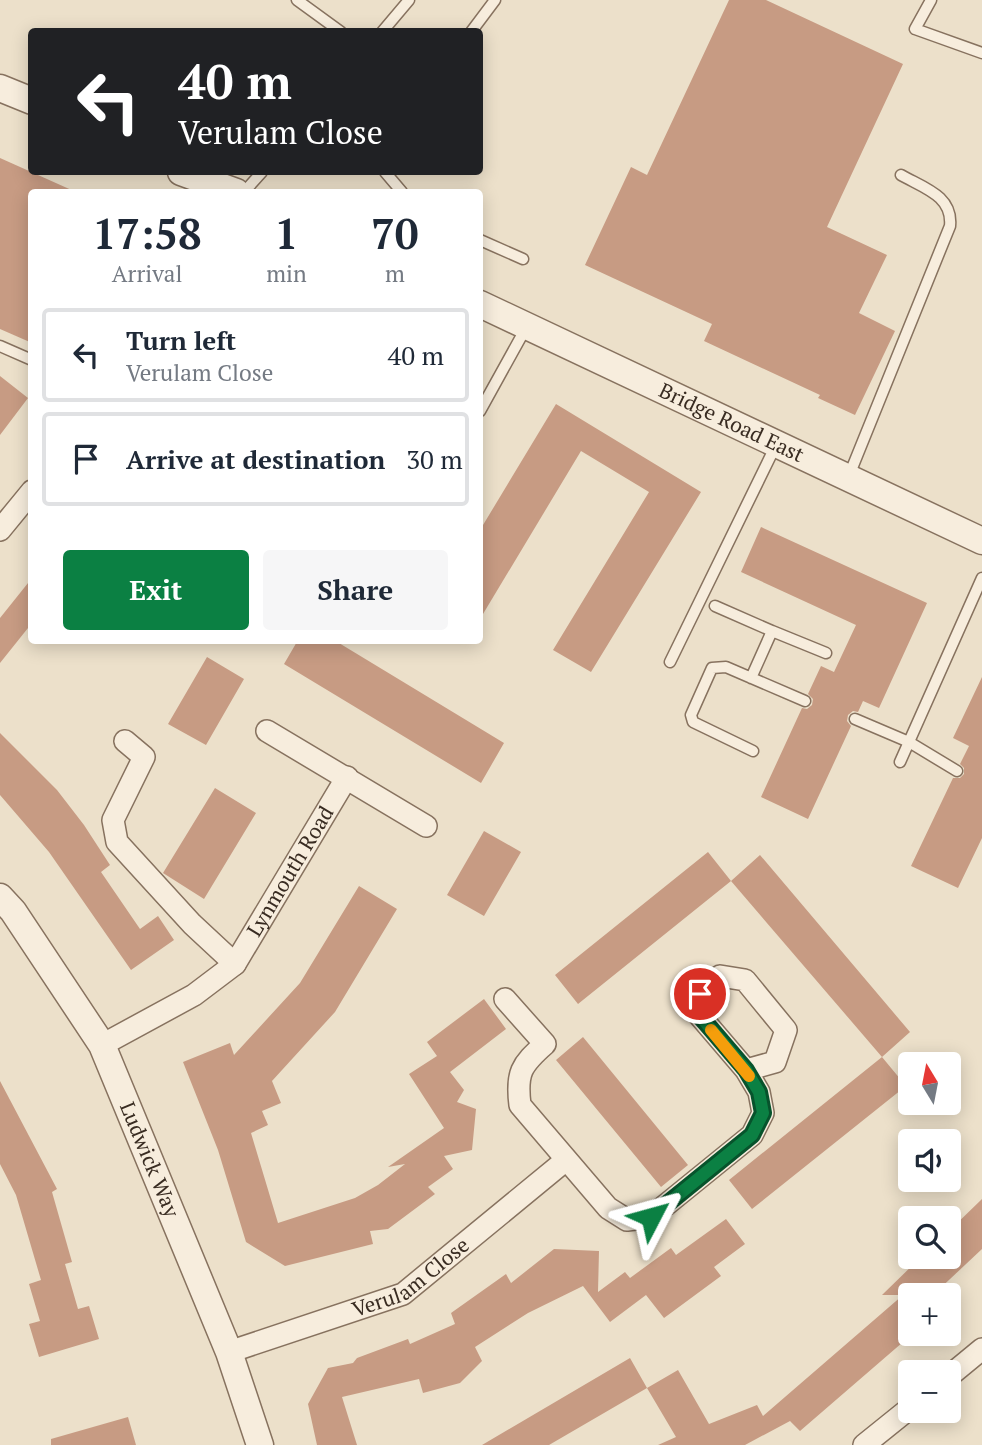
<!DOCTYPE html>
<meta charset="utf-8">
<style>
:root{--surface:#fff;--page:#f6f6f7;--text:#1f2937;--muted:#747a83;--line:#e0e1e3;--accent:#0b8043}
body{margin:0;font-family:"PT Serif",serif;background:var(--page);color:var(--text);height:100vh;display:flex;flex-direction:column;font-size:26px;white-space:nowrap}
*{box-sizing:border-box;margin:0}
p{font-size:23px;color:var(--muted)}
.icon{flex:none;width:38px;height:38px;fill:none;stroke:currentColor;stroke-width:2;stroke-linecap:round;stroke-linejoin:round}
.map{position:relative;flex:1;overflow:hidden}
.side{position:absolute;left:28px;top:189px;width:455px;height:455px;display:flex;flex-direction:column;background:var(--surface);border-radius:7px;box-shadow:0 4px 18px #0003}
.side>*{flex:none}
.banner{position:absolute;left:28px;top:28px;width:455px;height:147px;border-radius:7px;box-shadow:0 4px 18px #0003;background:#202124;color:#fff;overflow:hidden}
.needle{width:46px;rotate:350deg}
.controls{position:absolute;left:898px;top:1052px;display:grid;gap:14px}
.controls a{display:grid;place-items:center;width:63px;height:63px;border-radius:7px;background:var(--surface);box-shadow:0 4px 18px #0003;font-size:35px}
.pin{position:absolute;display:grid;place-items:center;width:60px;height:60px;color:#fff;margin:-30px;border:4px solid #fff;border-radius:50%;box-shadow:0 2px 7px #0007}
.me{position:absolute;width:77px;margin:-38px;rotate:51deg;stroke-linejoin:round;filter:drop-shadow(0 0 5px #0008)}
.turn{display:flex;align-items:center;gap:24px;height:147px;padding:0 35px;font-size:32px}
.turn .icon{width:91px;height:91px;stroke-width:2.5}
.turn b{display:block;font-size:49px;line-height:60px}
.eta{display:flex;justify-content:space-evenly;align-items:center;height:119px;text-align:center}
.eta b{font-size:42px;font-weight:700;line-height:49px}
.button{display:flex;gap:14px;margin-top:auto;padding:14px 35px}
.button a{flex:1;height:80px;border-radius:7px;background:var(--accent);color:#fff;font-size:28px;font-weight:700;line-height:80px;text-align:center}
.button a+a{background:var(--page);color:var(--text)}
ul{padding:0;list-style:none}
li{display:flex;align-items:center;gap:21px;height:94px;margin:0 14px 10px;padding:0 21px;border:4px solid var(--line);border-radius:7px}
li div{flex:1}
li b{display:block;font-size:26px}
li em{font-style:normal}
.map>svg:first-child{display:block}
.building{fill:#c79b83}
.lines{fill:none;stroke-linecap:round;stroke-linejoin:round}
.service-casing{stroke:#87725f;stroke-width:13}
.minor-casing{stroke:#87725f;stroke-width:24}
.tertiary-casing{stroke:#87725f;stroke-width:29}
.service{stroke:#f7eddd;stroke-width:10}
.minor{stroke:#f7eddd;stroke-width:21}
.tertiary{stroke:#f7eddd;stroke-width:26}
.route-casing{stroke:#07532c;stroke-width:18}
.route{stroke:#0b8043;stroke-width:12}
.slow{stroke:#f59e0b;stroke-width:12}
.labels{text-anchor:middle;stroke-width:7;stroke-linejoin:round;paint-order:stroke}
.street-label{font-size:21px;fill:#392c22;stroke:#f4ead9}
</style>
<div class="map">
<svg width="982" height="1445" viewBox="0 0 982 1445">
<rect width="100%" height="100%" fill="#ece0ca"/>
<path class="building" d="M 729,0 L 766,0 L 903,64 L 827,227 L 887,255 L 859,313 L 895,331 L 855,415 L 818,398 L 820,395 L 704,341 L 712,324 L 585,265 L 631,167 L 647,175 Z
M 0,158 L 76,192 L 32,192 L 32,343 L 0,329 Z
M 0,376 L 28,398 L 0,435 Z
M 556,404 L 701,492 L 591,672 L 553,650 L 649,492 L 581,451 L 480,619 L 480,530 Z
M 761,527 L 927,603 L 879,708 L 863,701 L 858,712 L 853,711 L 848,715 L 847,721 L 851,726 L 808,819 L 761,797 L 802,708 L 807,709 L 812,705 L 813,699 L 808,694 L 821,666 L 834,672 L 856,625 L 741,572 Z
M 32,578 L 32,623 L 0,663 L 0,618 Z
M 298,640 L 334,640 L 504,743 L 481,783 L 284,664 Z
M 207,657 L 244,679 L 206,745 L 168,724 Z
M 982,677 L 982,838 L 958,888 L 911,866 L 953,778 L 960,778 L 964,774 L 964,768 L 960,764 L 969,746 L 953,738 Z
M 0,733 L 57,790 L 84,825 L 110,865 L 101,872 L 140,929 L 158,916 L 174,940 L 131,970 L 49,852 L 0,795 Z
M 215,788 L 256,813 L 204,899 L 163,873 Z
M 484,831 L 521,852 L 484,916 L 447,895 Z
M 708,852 L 731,881 L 578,1004 L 555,975 Z
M 760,855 L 910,1032 L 882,1057 L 731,881 Z
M 359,886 L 397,909 L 335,1012 L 272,1081 L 281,1103 L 262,1111 L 268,1125 L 251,1133 L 278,1223 L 355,1198 L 378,1185 L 405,1164 L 388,1167 L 444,1128 L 409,1074 L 437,1056 L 427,1042 L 484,999 L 506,1029 L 450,1072 L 464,1090 L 457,1102 L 476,1109 L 472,1150 L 444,1156 L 453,1169 L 428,1187 L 435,1194 L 388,1229 L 370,1231 L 373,1244 L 285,1266 L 246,1242 L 218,1150 L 183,1062 L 230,1043 L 234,1055 L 300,983 Z
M 583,1037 L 688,1165 L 661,1187 L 556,1060 Z
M 882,1057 L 906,1086 L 752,1209 L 729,1180 Z
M 0,1081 L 57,1189 L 52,1192 L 72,1262 L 65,1264 L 78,1309 L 89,1306 L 99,1339 L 39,1357 L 29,1324 L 40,1321 L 29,1284 L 41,1280 L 16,1195 L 0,1164 Z
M 982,1199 L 982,1249 L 933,1295 L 910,1295 L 910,1336 L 800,1431 L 790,1421 L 745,1445 L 658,1445 L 676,1437 L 647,1388 L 678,1370 L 709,1424 L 757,1405 L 763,1416 L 903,1295 L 882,1295 L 922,1256 L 948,1256 L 948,1232 Z
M 726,1219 L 745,1244 L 714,1267 L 721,1276 L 664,1318 L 646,1295 L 610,1322 L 583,1286 L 528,1313 L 475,1347 L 482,1361 L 460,1383 L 423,1393 L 419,1379 L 342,1397 L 357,1445 L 317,1445 L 308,1404 L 328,1368 L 353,1363 L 357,1358 L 408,1339 L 410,1344 L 455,1324 L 451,1313 L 506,1274 L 511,1283 L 554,1249 L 599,1251 L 598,1292 L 625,1272 L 630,1278 L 671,1248 L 676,1255 Z
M 630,1358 L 647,1388 L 549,1445 L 482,1445 Z
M 128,1417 L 136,1445 L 51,1445 L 51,1439 Z"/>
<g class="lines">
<g class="service-casing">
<path id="service" d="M 297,0 L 341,32
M 931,0 L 915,29 L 982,53
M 382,32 L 409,0
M 471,32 L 495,0
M 385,172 L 402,192
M 244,192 L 262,172
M 480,240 L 523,259
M 0,346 L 32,360
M 480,411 L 527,326
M 848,478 L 950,226 C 953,196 924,188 901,175
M 715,606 L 772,631 L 751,678
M 772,631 L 826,653
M 670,662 L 776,445
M 855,719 L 909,742 L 957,771
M 753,751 L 693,722 L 691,715 L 712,668 L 726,667 L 805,701
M 900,762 L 982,578"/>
</g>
<g class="minor-casing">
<g id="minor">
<path d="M 0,530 L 32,491"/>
<path d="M 267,731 L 426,826"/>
<path d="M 125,741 L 144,757 L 113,820 L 117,842 L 192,924 L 235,964"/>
<path d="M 505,999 L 545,1044 C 521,1065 516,1073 520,1105 L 608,1208 L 627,1220 L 651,1217 L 752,1135 L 763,1113 L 759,1092 L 746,1070 L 699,1015 L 700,994 L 720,976 L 745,980 L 786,1030 L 775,1062 L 746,1070"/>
<path id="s1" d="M 102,1045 L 194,995 L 235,964 L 347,777"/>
<path id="s2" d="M 229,1352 L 403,1294 L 566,1160"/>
<path d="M 948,1377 L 982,1349"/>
<path d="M 864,1445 L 910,1408"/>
</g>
</g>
<g class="tertiary-casing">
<g id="tertiary">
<path d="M 0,88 L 32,101"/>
<path d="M 181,172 L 236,192"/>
<path id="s3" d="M 480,304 L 982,541"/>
<path id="s4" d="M 0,897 L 13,911 L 102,1045 L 229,1352 L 260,1445"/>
</g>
</g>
<use href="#service" class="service"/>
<use href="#minor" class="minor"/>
<use href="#tertiary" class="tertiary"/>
</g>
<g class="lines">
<g class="route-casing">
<path id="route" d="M 651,1217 L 752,1135 L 763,1113 L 759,1092 L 746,1070 L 699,1015 L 700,994"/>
</g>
<use href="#route" class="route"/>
<path class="slow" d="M 711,1030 L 749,1076"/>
</g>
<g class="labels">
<g class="street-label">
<text dy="7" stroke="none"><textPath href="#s3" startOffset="278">Bridge Road East</textPath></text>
<text dy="7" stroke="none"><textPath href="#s1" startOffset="264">Lynmouth Road</textPath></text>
<text dy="7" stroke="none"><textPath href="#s4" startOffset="304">Ludwick Way</textPath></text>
<text dy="7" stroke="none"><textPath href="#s2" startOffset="198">Verulam Close</textPath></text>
</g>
</g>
</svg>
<div class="controls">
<a><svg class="needle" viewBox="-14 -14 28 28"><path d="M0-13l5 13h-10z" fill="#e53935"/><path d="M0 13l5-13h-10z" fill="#747a83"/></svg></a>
<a><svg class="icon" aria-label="sound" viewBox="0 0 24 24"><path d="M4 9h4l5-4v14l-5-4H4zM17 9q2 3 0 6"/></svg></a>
<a><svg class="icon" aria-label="search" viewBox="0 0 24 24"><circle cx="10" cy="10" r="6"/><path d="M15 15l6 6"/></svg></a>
<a>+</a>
<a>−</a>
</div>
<div class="pin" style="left:700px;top:994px;background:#d93025"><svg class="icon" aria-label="arrive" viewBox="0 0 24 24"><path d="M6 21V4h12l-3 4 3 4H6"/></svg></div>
<svg class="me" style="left:651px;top:1217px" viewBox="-20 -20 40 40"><path d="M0-17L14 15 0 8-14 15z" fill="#0b8043" stroke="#fff" stroke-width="4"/></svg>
<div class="banner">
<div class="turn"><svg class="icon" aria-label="left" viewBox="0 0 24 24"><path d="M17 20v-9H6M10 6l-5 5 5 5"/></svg><div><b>40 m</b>Verulam Close</div></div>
</div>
<section class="side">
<div class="eta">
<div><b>17:58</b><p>Arrival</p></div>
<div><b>1</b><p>min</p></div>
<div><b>70</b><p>m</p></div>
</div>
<ul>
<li><svg class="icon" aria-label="left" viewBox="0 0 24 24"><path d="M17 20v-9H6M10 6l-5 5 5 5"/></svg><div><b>Turn left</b><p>Verulam Close</p></div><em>40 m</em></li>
<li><svg class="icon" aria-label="arrive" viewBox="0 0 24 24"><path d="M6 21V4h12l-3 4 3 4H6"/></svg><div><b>Arrive at destination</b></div><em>30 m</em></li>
</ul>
<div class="button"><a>Exit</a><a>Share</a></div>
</section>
</div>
